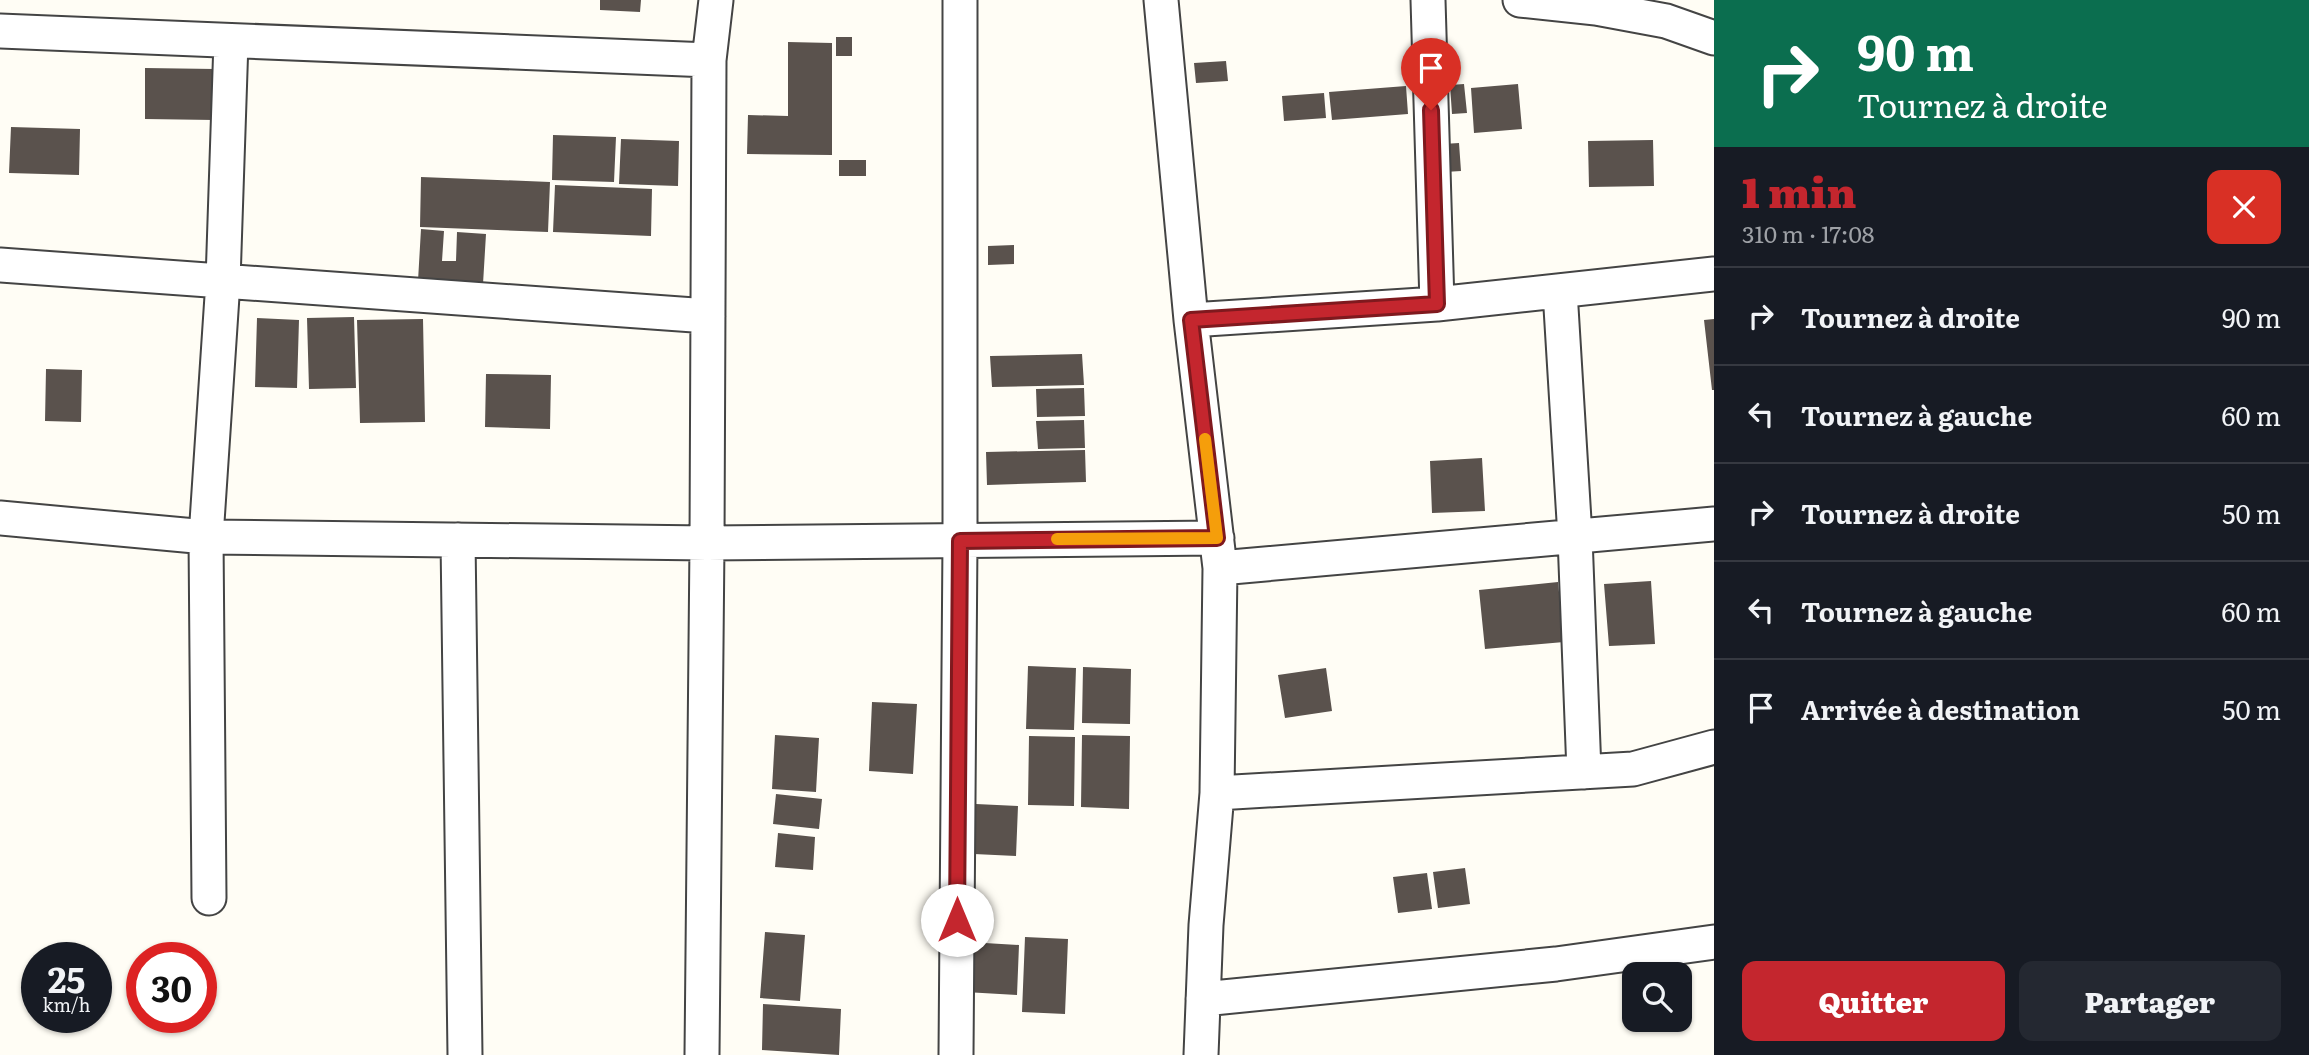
<!DOCTYPE html>
<html lang="fr">
<meta charset="utf-8">
<style>
:root{--surface:#171b24;--page:#242831;--text:#f1f3f6;--muted:#9ea1a6;--line:#363941;--accent:#c4262e}
body{margin:0;font-family:Literata,serif;background:var(--page);color:var(--text);height:100vh;display:flex;flex-direction:column;font-size:26px;white-space:nowrap}
*{box-sizing:border-box;margin:0}
p{font-size:23px;color:var(--muted)}
.icon{flex:none;width:38px;height:38px;fill:none;stroke:currentColor;stroke-width:2;stroke-linecap:round;stroke-linejoin:round}
.map{position:relative;flex:1;overflow:hidden}
.sheet{display:flex;flex-direction:column;background:var(--surface);width:595px}
.sheet>*{flex:none}
.guide{background:#0b6e4f;color:#fff;overflow:hidden}
.controls{position:absolute;left:1622px;top:962px;display:grid;gap:14px}
.controls a{display:grid;place-items:center;width:70px;height:70px;border-radius:14px;background:var(--surface);box-shadow:0 2px 5px #0004;font-size:35px}
.speed{position:absolute;left:21px;top:942px;display:flex;gap:14px;font-size:35px;font-weight:700;text-align:center}
.speed>*{display:grid;place-content:center;width:91px;height:91px;border-radius:50%;background:var(--surface);box-shadow:0 2px 5px #0004;line-height:1}
.speed small{font-size:18px;font-weight:400}
.speed .limit{border:10px solid #d22;background:#fff;color:#111}
.pin{position:absolute;display:grid;place-items:center;width:60px;height:60px;color:#fff;margin:-72px -30px;border-radius:50% 50% 50% 0;rotate:-45deg;box-shadow:0 0 7px #0007}
.pin .icon{rotate:45deg}
.me{position:absolute;width:77px;margin:-38px;rotate:0deg;stroke-linejoin:round;filter:drop-shadow(0 0 5px #0008)}
.turn{display:flex;align-items:center;gap:24px;height:147px;padding:0 28px;font-size:32px}
.turn .icon{width:91px;height:91px;stroke-width:2.5}
.turn b{display:block;font-size:49px;line-height:60px}
.round{display:grid;place-items:center;flex:none;width:74px;height:74px;border-radius:14px;background:var(--page)}
.overview{display:flex;align-items:center;justify-content:space-between;height:119px;padding:0 28px}
h1{font-size:42px;font-weight:800;line-height:52px;color:var(--accent)}
.primary-button{display:flex;gap:14px;margin-top:auto;padding:14px 28px}
.primary-button a{flex:1;height:80px;border-radius:14px;background:var(--accent);color:#fff;font-size:28px;font-weight:800;line-height:80px;text-align:center}
.primary-button a+a{background:var(--page);color:var(--text)}
ul{padding:0;list-style:none}
li{display:flex;align-items:center;gap:21px;height:98px;padding:0 28px;border-top:2px solid var(--line)}
li div{flex:1}
li b{display:block;font-size:26px}
li em{font-style:normal}
main{display:flex;flex:1;min-height:0}
.map>svg:first-child{display:block}
.building{fill:#5a524d}
.lines{fill:none;stroke-linecap:round;stroke-linejoin:round}
.minor-casing{stroke:#444;stroke-width:37}
.minor{stroke:#fff;stroke-width:33}
.route-casing{stroke:#7f191e;stroke-width:18}
.route{stroke:#c4262e;stroke-width:12}
.slow{stroke:#f59e0b;stroke-width:12}
</style>
<main>
<div class="map">
<svg width="1714" height="1055" viewBox="0 0 1714 1055">
<rect width="100%" height="100%" fill="#fffdf5"/>
<path class="building" d="M 600,0 L 641,0 L 640,12 L 600,10 Z
M 836,37 L 852,37 L 852,56 L 836,56 Z
M 788,42 L 832,43 L 832,155 L 747,154 L 748,115 L 788,116 Z
M 1226,61 L 1228,81 L 1196,83 L 1194,63 Z
M 145,68 L 215,69 L 214,120 L 145,119 Z
M 1464,84 L 1467,113 L 1452,114 L 1450,85 Z
M 1518,84 L 1522,129 L 1474,133 L 1471,88 Z
M 1406,86 L 1408,114 L 1332,120 L 1329,92 Z
M 1324,93 L 1326,118 L 1284,121 L 1282,96 Z
M 11,127 L 80,129 L 79,175 L 9,173 Z
M 553,135 L 616,137 L 614,182 L 552,180 Z
M 621,139 L 679,141 L 678,186 L 619,184 Z
M 1653,140 L 1654,186 L 1589,187 L 1588,141 Z
M 1459,143 L 1461,171 L 1445,172 L 1443,144 Z
M 839,160 L 866,160 L 866,176 L 839,176 Z
M 421,177 L 550,182 L 548,232 L 420,227 Z
M 555,185 L 652,189 L 651,236 L 553,232 Z
M 421,229 L 444,231 L 442,261 L 456,261 L 457,232 L 486,234 L 483,284 L 418,281 Z
M 1014,245 L 1014,264 L 988,265 L 988,246 Z
M 354,317 L 356,388 L 309,389 L 307,318 Z
M 257,318 L 299,320 L 297,388 L 255,387 Z
M 423,319 L 425,422 L 360,423 L 357,320 Z
M 1714,319 L 1714,390 L 1712,390 L 1704,320 Z
M 1082,354 L 1084,385 L 992,387 L 990,356 Z
M 46,369 L 82,370 L 81,422 L 45,421 Z
M 486,374 L 551,375 L 550,429 L 485,427 Z
M 1084,388 L 1085,416 L 1037,417 L 1036,389 Z
M 1084,420 L 1085,448 L 1038,449 L 1036,421 Z
M 1085,450 L 1086,482 L 987,485 L 986,452 Z
M 1482,458 L 1485,511 L 1432,513 L 1430,461 Z
M 1651,581 L 1655,644 L 1609,646 L 1604,584 Z
M 1558,582 L 1564,642 L 1485,649 L 1479,590 Z
M 1028,666 L 1076,668 L 1074,730 L 1026,729 Z
M 1083,667 L 1131,669 L 1130,724 L 1082,723 Z
M 1326,668 L 1332,711 L 1285,718 L 1278,675 Z
M 872,702 L 917,704 L 913,774 L 869,771 Z
M 775,735 L 819,738 L 816,792 L 772,789 Z
M 1082,735 L 1130,736 L 1129,809 L 1081,807 Z
M 1029,736 L 1075,737 L 1074,806 L 1028,805 Z
M 776,794 L 822,799 L 819,829 L 773,824 Z
M 976,804 L 1018,806 L 1016,856 L 974,854 Z
M 778,833 L 815,837 L 813,870 L 775,867 Z
M 1465,868 L 1470,904 L 1438,908 L 1433,872 Z
M 1427,873 L 1432,909 L 1398,913 L 1393,877 Z
M 765,932 L 805,935 L 800,1001 L 760,998 Z
M 1025,937 L 1068,939 L 1065,1014 L 1022,1012 Z
M 968,942 L 1019,945 L 1017,995 L 965,992 Z
M 763,1004 L 841,1009 L 839,1055 L 762,1050 Z"/>
<g class="lines">
<g class="minor-casing">
<path id="minor" d="M 1161,0 L 1191,320 L 1220,568 L 1217,793 L 1206,925 L 1201,1055
M 1428,0 L 1437,304
M 1520,0 L 1596,8 L 1666,21 L 1714,38
M 0,31 L 709,60
M 0,265 L 708,316
M 1560,291 L 1575,537 L 1584,772
M 1191,320 L 1437,304 L 1714,274
M 0,518 L 206,537 L 707,543 L 1217,538
M 458,540 L 465,1055
M 1220,568 L 1714,524
M 1217,793 L 1633,769 L 1714,747
M 209,898 L 206,537 L 223,281 L 231,41
M 1203,999 L 1556,964 L 1714,942
M 702,1055 L 707,543 L 709,60 L 716,0
M 956,1055 L 960,541 L 960,0"/>
</g>
<use href="#minor" class="minor"/>
</g>
<g class="lines">
<g class="route-casing">
<path id="route" d="M 957,920 L 960,541 L 1217,538 L 1191,320 L 1437,304 L 1431,110"/>
</g>
<use href="#route" class="route"/>
<path class="slow" d="M 1057,539 L 1217,538 L 1205,439"/>
</g>
</svg>
<div class="controls">
<a><svg class="icon" aria-label="search" viewBox="0 0 24 24"><circle cx="10" cy="10" r="6"/><path d="M15 15l6 6"/></svg></a>
</div>
<div class="speed"><div>25<small>km/h</small></div><div class="limit">30</div></div>
<div class="pin" style="left:1431px;top:110px;background:#d93025"><svg class="icon" aria-label="arrive" viewBox="0 0 24 24"><path d="M6 21V4h12l-3 4 3 4H6"/></svg></div>
<svg class="me" style="left:957px;top:920px" viewBox="-20 -20 40 40"><circle r="19" fill="#fff"/><path d="M0-13L10 11 0 6-10 11z" fill="#c4262e"/></svg>
</div>
<section class="sheet">
<div class="guide">
<div class="turn"><svg class="icon" aria-label="right" viewBox="0 0 24 24"><path d="M7 20v-9h11M14 6l5 5-5 5"/></svg><div><b>90 m</b>Tournez à droite</div></div>
</div>
<div class="overview"><div><h1>1 min</h1><p>310 m · 17:08</p></div><a class="round" style="background:#d93025;color:#fff"><svg class="icon" aria-label="close" viewBox="0 0 24 24"><path d="M6 6l12 12M18 6L6 18"/></svg></a></div>
<ul>
<li><svg class="icon" aria-label="right" viewBox="0 0 24 24"><path d="M7 20v-9h11M14 6l5 5-5 5"/></svg><div><b>Tournez à droite</b></div><em>90 m</em></li>
<li><svg class="icon" aria-label="left" viewBox="0 0 24 24"><path d="M17 20v-9H6M10 6l-5 5 5 5"/></svg><div><b>Tournez à gauche</b></div><em>60 m</em></li>
<li><svg class="icon" aria-label="right" viewBox="0 0 24 24"><path d="M7 20v-9h11M14 6l5 5-5 5"/></svg><div><b>Tournez à droite</b></div><em>50 m</em></li>
<li><svg class="icon" aria-label="left" viewBox="0 0 24 24"><path d="M17 20v-9H6M10 6l-5 5 5 5"/></svg><div><b>Tournez à gauche</b></div><em>60 m</em></li>
<li><svg class="icon" aria-label="arrive" viewBox="0 0 24 24"><path d="M6 21V4h12l-3 4 3 4H6"/></svg><div><b>Arrivée à destination</b></div><em>50 m</em></li>
</ul>
<div class="primary-button"><a>Quitter</a><a>Partager</a></div>
</section>
</main>
